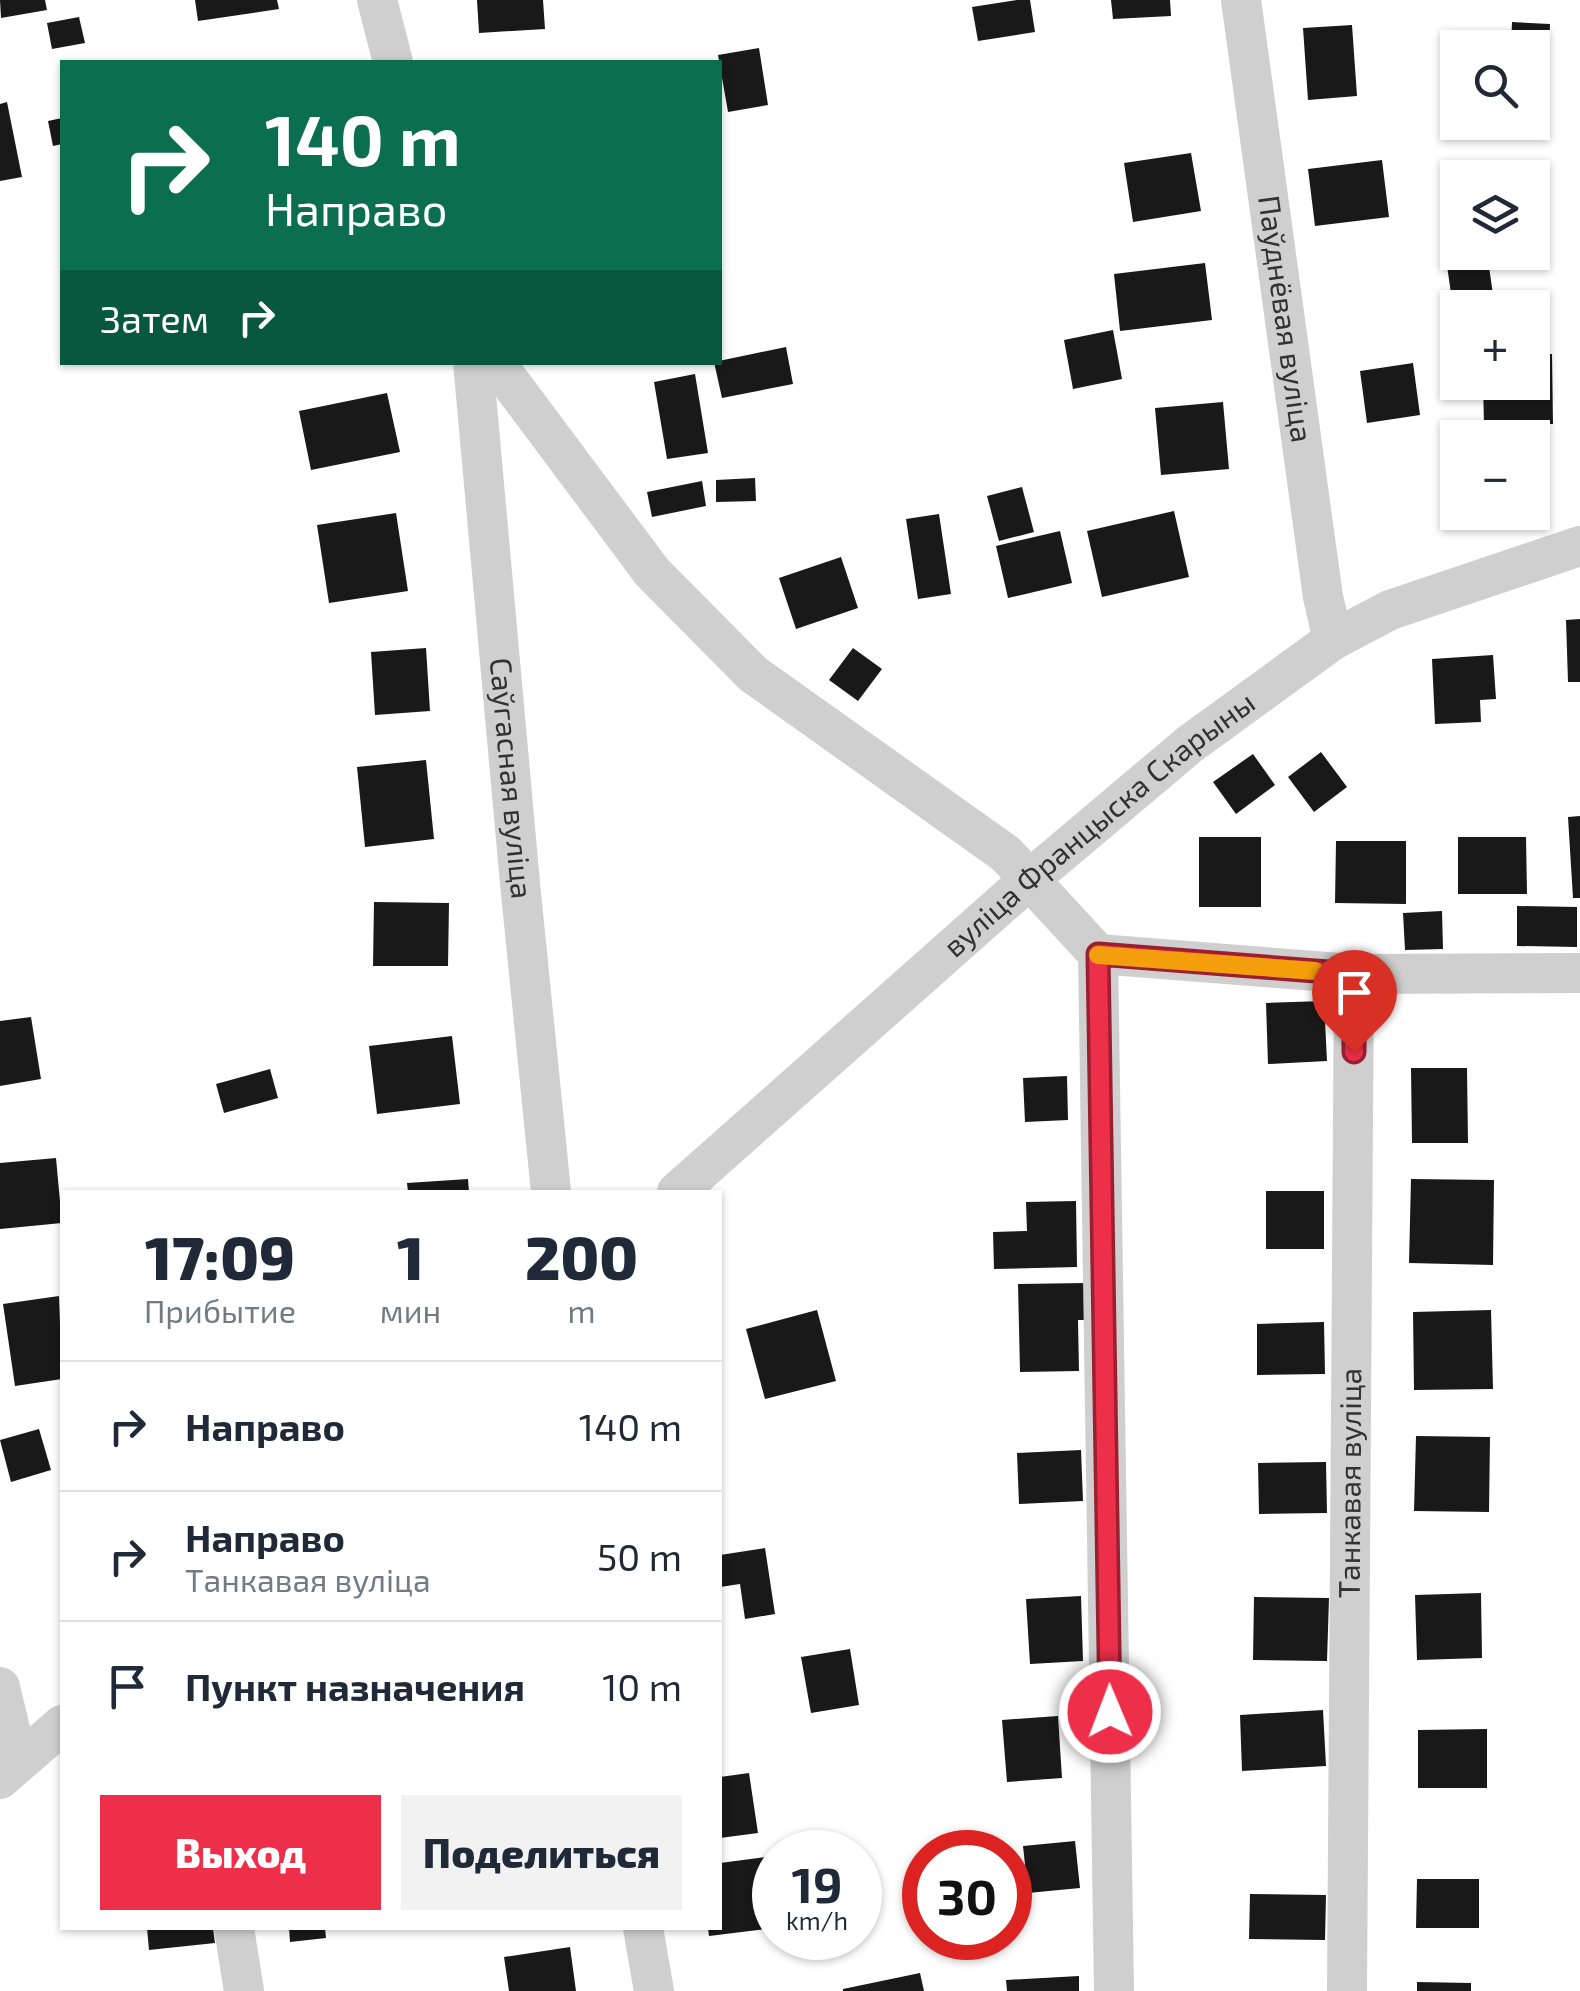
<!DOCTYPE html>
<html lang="ru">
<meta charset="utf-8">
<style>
:root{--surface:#fff;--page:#f2f2f3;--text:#1f2937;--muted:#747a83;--line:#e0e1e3;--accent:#ed2f4a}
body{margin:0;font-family:"Exo 2",sans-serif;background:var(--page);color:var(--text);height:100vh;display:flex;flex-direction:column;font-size:38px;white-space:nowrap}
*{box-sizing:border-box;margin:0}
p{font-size:32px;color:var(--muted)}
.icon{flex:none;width:55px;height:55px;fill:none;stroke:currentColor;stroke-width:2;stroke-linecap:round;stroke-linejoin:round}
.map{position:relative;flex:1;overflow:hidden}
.details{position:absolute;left:60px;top:1190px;width:662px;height:740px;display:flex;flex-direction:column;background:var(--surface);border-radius:0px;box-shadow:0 2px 8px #0004}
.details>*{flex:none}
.top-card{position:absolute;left:60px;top:60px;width:662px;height:305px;border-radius:0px;box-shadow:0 2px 8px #0004;background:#0b6e4f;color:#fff;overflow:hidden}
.buttons{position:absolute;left:1440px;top:30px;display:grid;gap:20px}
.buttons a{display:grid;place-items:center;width:110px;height:110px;border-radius:0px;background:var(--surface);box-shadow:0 2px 8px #0004;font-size:50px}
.speed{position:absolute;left:752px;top:1830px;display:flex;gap:20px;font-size:50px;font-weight:700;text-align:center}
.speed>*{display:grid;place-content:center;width:130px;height:130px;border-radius:50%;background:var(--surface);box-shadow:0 2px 8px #0004;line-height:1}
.speed small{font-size:25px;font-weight:400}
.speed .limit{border:15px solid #d22;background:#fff;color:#111}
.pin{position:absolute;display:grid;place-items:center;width:85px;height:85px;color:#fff;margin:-102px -42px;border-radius:50% 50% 50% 0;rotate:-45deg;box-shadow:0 0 10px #0007}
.pin .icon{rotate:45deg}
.me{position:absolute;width:110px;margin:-55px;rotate:359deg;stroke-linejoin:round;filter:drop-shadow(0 0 8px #0008)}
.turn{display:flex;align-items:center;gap:35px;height:210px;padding:0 40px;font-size:45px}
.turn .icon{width:130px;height:130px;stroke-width:2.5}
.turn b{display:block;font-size:70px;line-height:85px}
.then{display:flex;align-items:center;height:95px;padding:0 40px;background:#0003;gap:20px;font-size:38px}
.eta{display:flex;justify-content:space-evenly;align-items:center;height:170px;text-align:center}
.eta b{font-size:60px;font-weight:800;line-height:70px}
.cta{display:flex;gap:20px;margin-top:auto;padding:20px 40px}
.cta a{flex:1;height:115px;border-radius:0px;background:var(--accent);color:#fff;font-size:40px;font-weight:800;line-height:115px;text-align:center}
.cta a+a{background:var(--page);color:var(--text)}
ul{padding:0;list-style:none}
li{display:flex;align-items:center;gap:30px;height:130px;padding:0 40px;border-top:2px solid var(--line)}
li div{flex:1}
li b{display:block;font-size:38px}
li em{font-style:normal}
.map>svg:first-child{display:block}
.building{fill:#191919}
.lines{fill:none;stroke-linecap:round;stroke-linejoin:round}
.minor{stroke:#cfcfcf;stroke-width:40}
.route-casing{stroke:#9a1f30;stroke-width:25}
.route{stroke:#ed2f4a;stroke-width:18}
.slow{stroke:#f59e0b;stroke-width:18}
.labels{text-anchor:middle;stroke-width:10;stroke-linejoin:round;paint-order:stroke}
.street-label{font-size:30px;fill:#323232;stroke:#fff}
</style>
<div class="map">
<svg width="1580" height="1991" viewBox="0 0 1580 1991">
<rect width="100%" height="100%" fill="#fff"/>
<path class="building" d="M 0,0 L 45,0 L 47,10 L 1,18 Z
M 195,0 L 277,0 L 279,9 L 198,21 Z
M 477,0 L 543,0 L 545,29 L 479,33 Z
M 1017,0 L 1030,0 L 1035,32 L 978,41 L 972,7 Z
M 1111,0 L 1170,0 L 1171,16 L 1113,19 Z
M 79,17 L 85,43 L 52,49 L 47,23 Z
M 1512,22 L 1550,24 L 1549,66 L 1532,66 L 1532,48 L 1511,48 Z
M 1352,25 L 1357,96 L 1308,100 L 1303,28 Z
M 759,48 L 768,105 L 728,112 L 718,55 Z
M 7,102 L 22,177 L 0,181 L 0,104 Z
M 62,118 L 62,144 L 53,146 L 48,121 Z
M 1191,153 L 1201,211 L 1133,222 L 1124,163 Z
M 1382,160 L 1389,217 L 1315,226 L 1308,169 Z
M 1487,253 L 1495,308 L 1458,308 L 1458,314 L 1454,314 L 1446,259 Z
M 1205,263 L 1212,320 L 1120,331 L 1114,274 Z
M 1113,330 L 1122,379 L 1073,389 L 1064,340 Z
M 786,347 L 793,384 L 722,398 L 714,362 Z
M 1532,354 L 1552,354 L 1553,424 L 1484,425 L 1483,382 L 1532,382 Z
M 1413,363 L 1420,415 L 1367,423 L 1360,371 Z
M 695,374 L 708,453 L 667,459 L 654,382 Z
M 387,393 L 400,452 L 311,470 L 299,411 Z
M 1223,402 L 1229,469 L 1161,475 L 1155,408 Z
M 755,478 L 756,501 L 716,502 L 716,480 Z
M 702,481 L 706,506 L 652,517 L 647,492 Z
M 1022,487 L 1034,532 L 999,541 L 987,496 Z
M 1174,511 L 1189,577 L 1102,597 L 1087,531 Z
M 396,513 L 408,591 L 329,603 L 317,525 Z
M 939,514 L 951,594 L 918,599 L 906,519 Z
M 1060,531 L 1072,583 L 1008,598 L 996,546 Z
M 841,557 L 858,608 L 796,629 L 779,578 Z
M 1580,619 L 1580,682 L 1568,682 L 1566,620 Z
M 426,648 L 430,711 L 375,715 L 371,652 Z
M 853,648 L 882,669 L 858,701 L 829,680 Z
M 1493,655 L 1496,699 L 1480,700 L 1481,722 L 1435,724 L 1432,659 Z
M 1321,752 L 1347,787 L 1314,812 L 1288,777 Z
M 1253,754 L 1275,785 L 1236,814 L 1213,782 Z
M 426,760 L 434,839 L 365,847 L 357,767 Z
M 1580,816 L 1580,898 L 1573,898 L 1568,817 Z
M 1199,837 L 1261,837 L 1261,907 L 1199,907 Z
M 1458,837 L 1526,837 L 1527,894 L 1458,894 Z
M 1336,841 L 1406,841 L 1406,904 L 1335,903 Z
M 374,902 L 449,903 L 448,966 L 373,966 Z
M 1517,906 L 1577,907 L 1577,947 L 1517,946 Z
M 1442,911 L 1443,949 L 1405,950 L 1403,913 Z
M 1324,1001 L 1327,1061 L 1268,1064 L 1266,1003 Z
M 31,1017 L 41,1079 L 0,1086 L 0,1021 Z
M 452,1036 L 460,1104 L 377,1114 L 369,1046 Z
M 1411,1068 L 1467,1068 L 1468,1143 L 1412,1143 Z
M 270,1069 L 278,1098 L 224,1113 L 216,1084 Z
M 1067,1076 L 1068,1120 L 1025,1122 L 1023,1078 Z
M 56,1158 L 62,1223 L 0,1229 L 0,1163 Z
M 468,1179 L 469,1192 L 408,1192 L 407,1183 Z
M 1411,1179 L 1494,1180 L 1493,1265 L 1409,1263 Z
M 1266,1191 L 1324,1191 L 1324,1249 L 1266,1249 Z
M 1076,1201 L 1077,1267 L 994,1269 L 993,1232 L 1027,1231 L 1026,1202 Z
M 1086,1283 L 1088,1320 L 1078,1320 L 1079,1371 L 1020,1372 L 1018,1284 Z
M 59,1296 L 62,1379 L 15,1386 L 3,1304 Z
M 817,1310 L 836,1381 L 765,1399 L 746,1329 Z
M 1491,1310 L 1493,1389 L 1414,1390 L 1413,1312 Z
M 1324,1322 L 1325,1374 L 1257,1375 L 1257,1324 Z
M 39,1429 L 51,1470 L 11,1482 L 0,1440 Z
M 1416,1436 L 1490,1437 L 1489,1512 L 1414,1511 Z
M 1081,1450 L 1083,1501 L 1019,1504 L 1017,1453 Z
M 1326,1462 L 1327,1513 L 1259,1514 L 1258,1463 Z
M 765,1548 L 775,1614 L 745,1619 L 740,1584 L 720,1587 L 720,1555 Z
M 1481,1593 L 1482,1658 L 1417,1660 L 1415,1595 Z
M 1081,1596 L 1083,1661 L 1030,1664 L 1026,1599 Z
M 1254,1597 L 1329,1598 L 1327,1661 L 1253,1660 Z
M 850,1649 L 859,1705 L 811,1713 L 801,1657 Z
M 1323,1710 L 1326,1766 L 1242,1771 L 1240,1715 Z
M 1058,1716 L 1062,1778 L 1007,1782 L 1002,1720 Z
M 1487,1729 L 1487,1788 L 1418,1788 L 1418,1730 Z
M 749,1773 L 758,1833 L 720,1838 L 720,1777 Z
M 1075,1841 L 1080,1888 L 1028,1893 L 1023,1846 Z
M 766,1857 L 774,1928 L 709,1936 L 708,1928 L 720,1928 L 720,1863 Z
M 1417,1879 L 1479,1879 L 1479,1928 L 1416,1928 Z
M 1250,1894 L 1326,1895 L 1325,1940 L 1249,1939 Z
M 147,1928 L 213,1928 L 215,1943 L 149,1950 Z
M 289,1928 L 325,1928 L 326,1938 L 290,1942 Z
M 570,1947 L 576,1991 L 509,1991 L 504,1957 Z
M 920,1973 L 924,1991 L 843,1991 L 843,1989 Z
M 1079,1976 L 1079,1991 L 1007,1991 L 1006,1980 Z
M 1417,1982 L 1471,1983 L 1471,1991 L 1417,1991 Z"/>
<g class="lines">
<g class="minor">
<path d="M 377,0 L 393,62"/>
<path id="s1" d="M 1241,0 L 1323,597 L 1333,640"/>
<path id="s2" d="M 473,362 L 520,883 L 551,1192"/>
<path d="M 495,362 L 652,572 L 753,674 L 1006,854 L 1098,954 L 1354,974 L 1580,973"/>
<path d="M 1098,954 L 1114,1991"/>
<path id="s3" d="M 677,1192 L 1030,879 L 1190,744 L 1333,640 L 1390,610 L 1580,546"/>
<path d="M 0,1687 L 18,1763"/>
<path d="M 0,1779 L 62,1725"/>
<path d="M 234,1928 L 244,1991"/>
<path d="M 643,1928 L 654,1991"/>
<path id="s4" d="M 1347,1991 L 1354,974"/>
</g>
</g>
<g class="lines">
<g class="route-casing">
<path id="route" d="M 1110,1712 L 1098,954 L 1354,974 L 1354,1052"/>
</g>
<use href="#route" class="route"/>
<path class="slow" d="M 1098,955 L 1315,971"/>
</g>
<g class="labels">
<g class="street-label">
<text dy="10" stroke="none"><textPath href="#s1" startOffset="322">Паўднёвая вуліца</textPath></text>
<text dy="10" stroke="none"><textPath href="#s2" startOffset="418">Саўгасная вуліца</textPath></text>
<text dy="10" stroke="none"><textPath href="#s3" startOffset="560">вуліца Францыска Скарыны</textPath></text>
<text dy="10" stroke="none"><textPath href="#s4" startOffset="508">Танкавая вуліца</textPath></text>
</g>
</g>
</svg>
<div class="buttons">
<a><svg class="icon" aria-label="search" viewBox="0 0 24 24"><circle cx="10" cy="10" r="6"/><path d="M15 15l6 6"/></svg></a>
<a><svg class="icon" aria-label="layers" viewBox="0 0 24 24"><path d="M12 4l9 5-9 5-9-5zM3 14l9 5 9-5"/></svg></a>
<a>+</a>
<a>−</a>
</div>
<div class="speed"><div>19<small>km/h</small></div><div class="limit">30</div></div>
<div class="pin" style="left:1354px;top:1052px;background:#d93025"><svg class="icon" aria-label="arrive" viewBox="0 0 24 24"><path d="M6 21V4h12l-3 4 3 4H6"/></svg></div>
<svg class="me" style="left:1110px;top:1712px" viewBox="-20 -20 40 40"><circle r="17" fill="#ed2f4a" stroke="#fff" stroke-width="3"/><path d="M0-11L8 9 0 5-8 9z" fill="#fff"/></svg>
<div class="top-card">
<div class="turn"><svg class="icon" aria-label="right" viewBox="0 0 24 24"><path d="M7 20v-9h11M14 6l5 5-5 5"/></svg><div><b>140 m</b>Направо</div></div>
<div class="then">Затем<svg class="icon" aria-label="right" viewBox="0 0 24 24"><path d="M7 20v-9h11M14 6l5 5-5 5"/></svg></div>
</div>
<section class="details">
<div class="eta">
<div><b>17:09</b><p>Прибытие</p></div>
<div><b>1</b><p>мин</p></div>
<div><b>200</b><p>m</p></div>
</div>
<ul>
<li><svg class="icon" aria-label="right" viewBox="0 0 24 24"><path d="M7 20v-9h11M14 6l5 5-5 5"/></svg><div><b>Направо</b></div><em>140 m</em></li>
<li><svg class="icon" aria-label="right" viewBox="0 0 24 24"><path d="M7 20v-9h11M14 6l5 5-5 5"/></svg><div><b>Направо</b><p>Танкавая вуліца</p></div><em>50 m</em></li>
<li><svg class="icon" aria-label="arrive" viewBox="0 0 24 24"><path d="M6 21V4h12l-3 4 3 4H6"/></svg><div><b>Пункт назначения</b></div><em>10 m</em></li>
</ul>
<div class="cta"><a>Выход</a><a>Поделиться</a></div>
</section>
</div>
